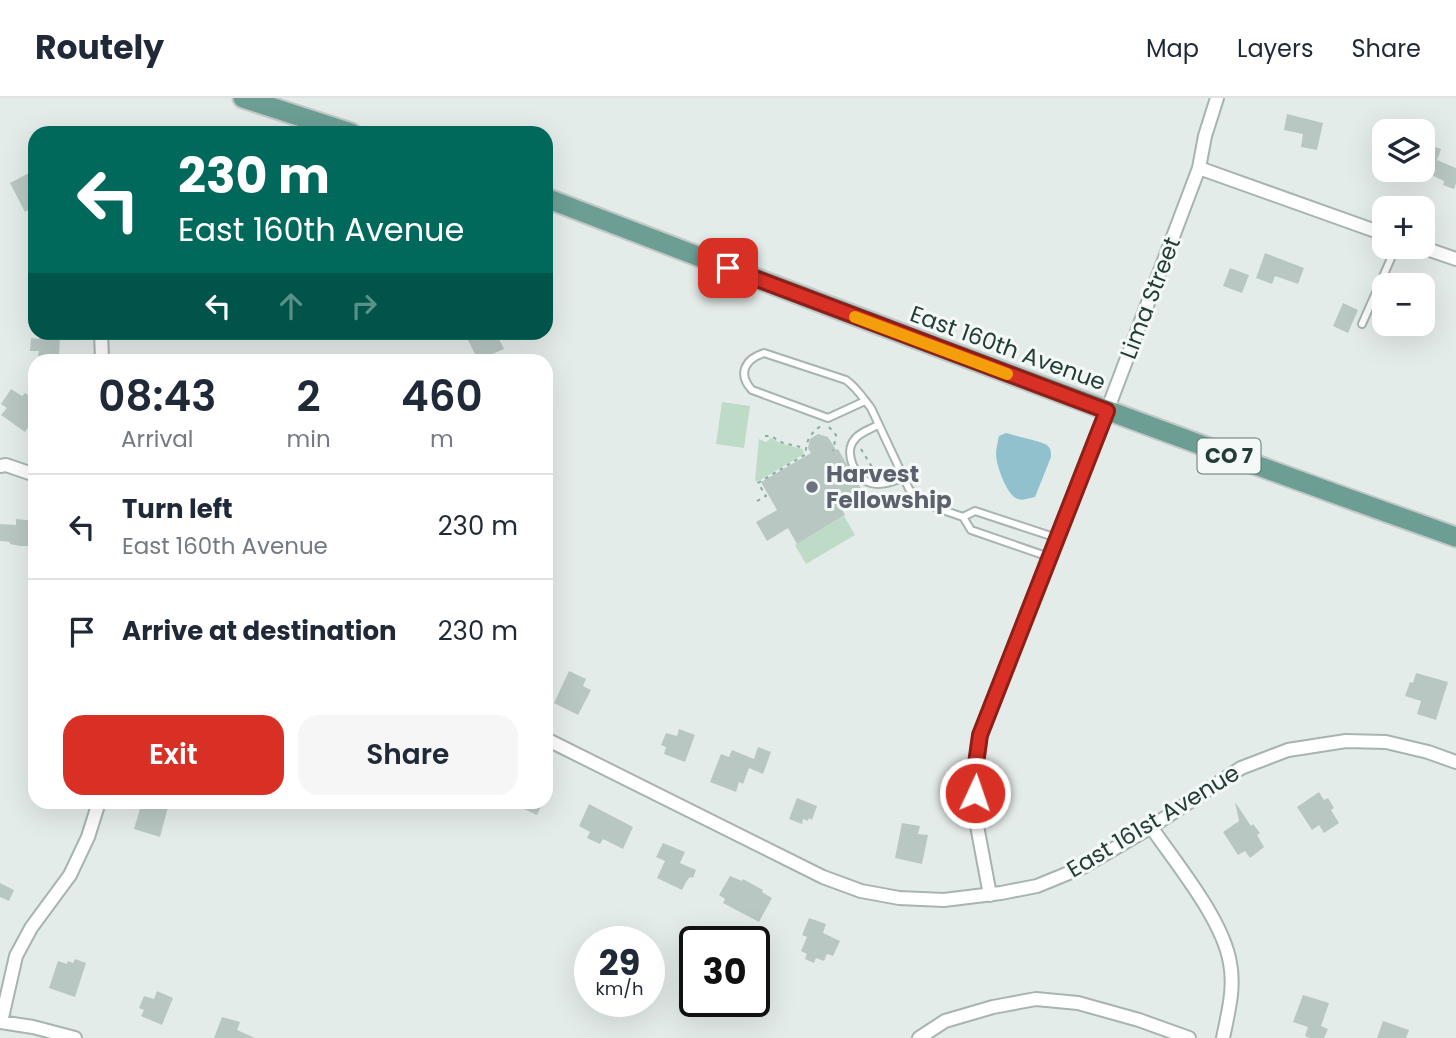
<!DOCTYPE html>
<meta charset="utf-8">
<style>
:root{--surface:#fff;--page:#f6f6f7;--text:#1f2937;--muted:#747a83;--line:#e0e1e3;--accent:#d93025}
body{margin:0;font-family:Poppins,sans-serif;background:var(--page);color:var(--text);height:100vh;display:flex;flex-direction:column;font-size:26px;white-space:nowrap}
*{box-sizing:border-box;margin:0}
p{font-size:23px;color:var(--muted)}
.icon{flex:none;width:38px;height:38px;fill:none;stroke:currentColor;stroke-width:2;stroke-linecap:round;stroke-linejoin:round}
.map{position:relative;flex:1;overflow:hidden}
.sheet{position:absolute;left:28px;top:256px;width:525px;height:455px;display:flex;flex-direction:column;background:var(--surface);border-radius:21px;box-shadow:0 7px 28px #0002}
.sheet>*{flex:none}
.banner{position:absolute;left:28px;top:28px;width:525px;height:214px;border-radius:21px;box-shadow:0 7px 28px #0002;background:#00695c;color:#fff;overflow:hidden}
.controls{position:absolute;left:1372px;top:21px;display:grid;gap:14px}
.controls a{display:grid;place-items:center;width:63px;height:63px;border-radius:14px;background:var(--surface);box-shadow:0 7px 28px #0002;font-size:35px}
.speed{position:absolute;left:574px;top:828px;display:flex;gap:14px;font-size:35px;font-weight:700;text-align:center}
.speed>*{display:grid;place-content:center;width:91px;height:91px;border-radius:50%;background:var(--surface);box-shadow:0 7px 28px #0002;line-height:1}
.speed small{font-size:18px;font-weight:400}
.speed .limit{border:4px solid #111;border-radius:10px;background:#fff;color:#111}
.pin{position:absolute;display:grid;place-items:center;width:60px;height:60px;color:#fff;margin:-30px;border-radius:14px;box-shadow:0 4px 10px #0006}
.me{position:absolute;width:77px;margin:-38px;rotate:3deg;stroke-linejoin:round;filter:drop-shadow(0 0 5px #0008)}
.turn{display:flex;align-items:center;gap:24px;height:147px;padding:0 35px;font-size:32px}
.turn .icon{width:91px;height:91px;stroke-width:2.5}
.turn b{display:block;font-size:49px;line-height:60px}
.lanes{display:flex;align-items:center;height:66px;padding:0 35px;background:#0003;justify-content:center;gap:35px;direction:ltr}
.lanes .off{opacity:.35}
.eta{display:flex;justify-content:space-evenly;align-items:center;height:119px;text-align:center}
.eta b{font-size:42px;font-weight:600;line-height:49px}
.primary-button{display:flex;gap:14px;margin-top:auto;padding:14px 35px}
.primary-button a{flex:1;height:80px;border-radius:21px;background:var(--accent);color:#fff;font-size:28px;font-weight:600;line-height:80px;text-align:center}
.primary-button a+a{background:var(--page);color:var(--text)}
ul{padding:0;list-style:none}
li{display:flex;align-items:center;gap:21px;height:105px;padding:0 35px;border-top:2px solid var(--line)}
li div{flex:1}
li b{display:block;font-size:26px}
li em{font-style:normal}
header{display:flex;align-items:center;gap:42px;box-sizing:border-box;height:98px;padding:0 35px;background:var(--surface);border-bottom:2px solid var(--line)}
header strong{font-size:33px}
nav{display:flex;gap:38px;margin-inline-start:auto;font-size:24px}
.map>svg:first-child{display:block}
.green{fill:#bedbc8}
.water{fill:#90c1cd}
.building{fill:#b9c7c2}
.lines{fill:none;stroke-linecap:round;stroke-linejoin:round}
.lane-casing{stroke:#a7b4b0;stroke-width:10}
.street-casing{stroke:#a7b4b0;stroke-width:16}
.primary-casing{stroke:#c2c8c7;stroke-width:23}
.path{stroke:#87ada3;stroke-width:2;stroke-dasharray:3.5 5;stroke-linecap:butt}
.lane{stroke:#fff;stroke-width:6}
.street{stroke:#fff;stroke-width:12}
.primary{stroke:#6c9e94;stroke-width:19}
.route-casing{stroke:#8d1f18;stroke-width:18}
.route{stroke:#d93025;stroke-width:12}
.slow{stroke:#f59e0b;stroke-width:12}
.worship-dot{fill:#6b7280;stroke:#f4f9f7;stroke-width:2.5}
.labels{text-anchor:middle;stroke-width:6;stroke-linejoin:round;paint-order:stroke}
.shield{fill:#f4f9f7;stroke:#627571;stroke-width:2}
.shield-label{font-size:21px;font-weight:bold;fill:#243c37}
.street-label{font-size:23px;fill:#243c37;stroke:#f4f9f7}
.worship-label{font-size:23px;font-weight:bold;fill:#5b616d;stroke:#f4f9f7;text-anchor:start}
</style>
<header>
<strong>Routely</strong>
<nav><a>Map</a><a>Layers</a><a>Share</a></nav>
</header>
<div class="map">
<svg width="1456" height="940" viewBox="0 0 1456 940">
<rect width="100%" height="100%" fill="#e4ece9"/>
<path class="green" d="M 722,304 L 750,308 L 744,350 L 716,346 Z
M 771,340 L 780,345 L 802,351 L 804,354 L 802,357 L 757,384 L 755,382 L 759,341 L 766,344 Z
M 844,418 L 855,437 L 806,466 L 795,447 Z"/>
<path class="water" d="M 1006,335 C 1012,337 1044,344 1047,347 C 1051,351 1051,353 1051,359 L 1035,399 C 1029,400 1023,403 1018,401 C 1007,398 996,367 996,356 C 996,350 998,344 999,338 Z"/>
<path class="building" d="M 1287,16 L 1323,25 L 1317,52 L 1301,49 L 1303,36 L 1284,32 Z
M 1427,46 L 1441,51 L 1437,62 L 1456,70 L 1456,85 L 1454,91 L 1443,87 L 1444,83 L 1423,73 L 1423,59 Z
M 29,75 L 35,87 L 35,108 L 25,114 L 10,85 Z
M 1265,155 L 1304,170 L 1298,186 L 1275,178 L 1272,186 L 1256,180 Z
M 1230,170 L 1249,177 L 1242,195 L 1223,188 Z
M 1343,205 L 1358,212 L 1348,235 L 1333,228 Z
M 1391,226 L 1420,226 L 1416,237 Z
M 40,234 L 54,234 L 54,237 L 60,237 L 59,259 L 38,258 L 39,253 L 30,253 L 31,240 L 39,241 Z
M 472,234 L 488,234 L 490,240 L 497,237 L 504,251 L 478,262 L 468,242 L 474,239 Z
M 11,291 L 22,298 L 25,295 L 35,302 L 35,320 L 25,334 L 1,317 L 7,310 L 1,306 Z
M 818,336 L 828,339 L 836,352 L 838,351 L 863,394 L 840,408 L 845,417 L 797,446 L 788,430 L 767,443 L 756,424 L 777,412 L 761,384 L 811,355 L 808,350 L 810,341 Z
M 16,421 L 35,423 L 35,448 L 20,448 L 10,446 L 10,444 L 0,443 L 0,426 L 16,427 Z
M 569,573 L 586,581 L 583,588 L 591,592 L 578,617 L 554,605 Z
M 1416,575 L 1448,584 L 1436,622 L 1417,616 L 1421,603 L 1405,598 L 1410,584 L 1413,585 Z
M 679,631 L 695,637 L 685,664 L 664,656 L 666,649 L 661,647 L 666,635 L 677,638 Z
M 758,649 L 771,654 L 763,676 L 749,670 L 743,686 L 739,684 L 736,694 L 710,684 L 721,656 L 729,659 L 732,652 L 754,661 Z
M 1319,694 L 1324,702 L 1328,700 L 1334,710 L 1331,712 L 1339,725 L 1324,735 L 1319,727 L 1312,732 L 1297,709 Z
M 797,700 L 817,708 L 812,722 L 809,720 L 808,723 L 803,721 L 802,726 L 789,721 Z
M 142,704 L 162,704 L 161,707 L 168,709 L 160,739 L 134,731 Z
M 509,704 L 543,704 L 537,717 Z
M 1235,704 L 1251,728 L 1253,726 L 1260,735 L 1257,737 L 1264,749 L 1250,760 L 1245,753 L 1238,757 L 1223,734 L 1239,723 Z
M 589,706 L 633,729 L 623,751 L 603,741 L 600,746 L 587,740 L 590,734 L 579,728 Z
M 902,725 L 920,728 L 918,736 L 928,737 L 922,766 L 895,760 Z
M 663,745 L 685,754 L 680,765 L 696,772 L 693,780 L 690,779 L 686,784 L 682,792 L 657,780 L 665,763 L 656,759 Z
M 730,778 L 742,783 L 743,781 L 763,792 L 762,794 L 772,800 L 759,824 L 723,805 L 725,801 L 719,797 Z
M 0,785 L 14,792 L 9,803 L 0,799 Z
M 809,820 L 826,826 L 823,835 L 840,843 L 833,858 L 827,856 L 824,863 L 816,860 L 814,865 L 805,861 L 807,856 L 801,853 L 807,839 L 802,837 Z
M 75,861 L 86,865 L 75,899 L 49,890 L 58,863 L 67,866 L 68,863 L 73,865 Z
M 157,893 L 173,900 L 162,927 L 141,918 L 144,912 L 139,910 L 144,898 L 154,901 Z
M 1303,897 L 1329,905 L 1321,928 L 1328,931 L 1324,940 L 1310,940 L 1305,938 L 1308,929 L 1293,924 Z
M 222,919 L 240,924 L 237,932 L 255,940 L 214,940 Z
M 1383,923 L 1409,932 L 1406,940 L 1377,940 Z"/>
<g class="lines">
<g class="lane-casing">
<path id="lane" d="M 1362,226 L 1396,149
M 865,303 L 828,320 L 752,292 C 737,276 745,261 764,255 L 846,282 C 857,290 863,300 871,310 L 909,391 L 918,400 L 937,410 L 963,419 L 971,432 L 1049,459
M 878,327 C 871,331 860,334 855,341 C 843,354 855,381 871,385 C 882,388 893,383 903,380
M 963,419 L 975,413 L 1057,440"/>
</g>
<g class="street-casing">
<path id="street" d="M 1199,70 L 1384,136
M 1421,149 L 1456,161
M 101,234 L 102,262
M 0,368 L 6,367 L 35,377
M 546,641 L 823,779 L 861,793 L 899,800 L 944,802 L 1001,795 L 1037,788 L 1081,770 L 1151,729 L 1241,670 L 1288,652 L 1346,643 L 1386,644 L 1428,654 L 1456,664
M 1151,729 C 1176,765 1223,822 1230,865 C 1235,890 1228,915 1223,940
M 990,797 L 975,717 L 975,673 L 980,637 L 1107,313 L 1199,70 L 1205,38 L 1217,0
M 0,924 L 33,929 L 75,940
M 1,924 L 16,858 L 31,830 L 70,777 L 88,739 L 99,704
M 919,940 L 945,923 L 993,909 L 1036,901 L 1078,905 L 1139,922 L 1189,940"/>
</g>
<g class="primary-casing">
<path id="primary" d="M 243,0 L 351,35
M 546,100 C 848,216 1151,331 1456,439"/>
</g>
<path class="path" d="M 829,329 L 836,337 L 833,353
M 765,338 L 771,338 L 783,345 L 805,350
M 861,351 L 875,374
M 757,403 L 766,398 L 758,385 L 806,356 C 805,344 811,334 821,328"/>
<use href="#lane" class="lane"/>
<use href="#street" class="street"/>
<use href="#primary" class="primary"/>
</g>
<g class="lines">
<g class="route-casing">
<path id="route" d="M 728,170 L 1107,313 L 980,637 L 975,673 L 975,695"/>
</g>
<use href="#route" class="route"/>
<path class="slow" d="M 855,219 L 1007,276"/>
</g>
<circle class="worship-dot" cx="812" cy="389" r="7"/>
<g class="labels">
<rect class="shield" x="1197.5" y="340.5" width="63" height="35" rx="5"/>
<g class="shield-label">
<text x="1229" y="365">CO 7</text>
</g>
<g class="street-label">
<text transform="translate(1150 200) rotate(-69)" y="8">Lima Street</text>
<text transform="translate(1008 250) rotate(20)" y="8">East 160th Avenue</text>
<text transform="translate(1153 723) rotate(-31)" y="8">East 161st Avenue</text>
</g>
<g class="worship-label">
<text x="826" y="384">Harvest<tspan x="826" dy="26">Fellowship</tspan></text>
</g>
</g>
</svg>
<div class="controls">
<a><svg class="icon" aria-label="layers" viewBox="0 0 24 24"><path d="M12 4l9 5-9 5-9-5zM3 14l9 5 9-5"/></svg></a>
<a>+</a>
<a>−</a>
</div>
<div class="speed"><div>29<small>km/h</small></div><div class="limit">30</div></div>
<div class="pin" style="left:728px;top:170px;background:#d93025"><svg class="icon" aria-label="arrive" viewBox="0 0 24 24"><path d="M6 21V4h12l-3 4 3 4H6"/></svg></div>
<svg class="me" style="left:975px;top:695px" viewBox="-20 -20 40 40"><circle r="17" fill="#d93025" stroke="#fff" stroke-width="3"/><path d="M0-11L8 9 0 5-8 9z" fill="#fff"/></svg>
<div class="banner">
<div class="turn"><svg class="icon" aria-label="left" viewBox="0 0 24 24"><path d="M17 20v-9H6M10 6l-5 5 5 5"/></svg><div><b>230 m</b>East 160th Avenue</div></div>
<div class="lanes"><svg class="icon" aria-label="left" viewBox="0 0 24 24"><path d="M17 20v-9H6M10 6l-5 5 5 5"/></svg><svg class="icon off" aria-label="ahead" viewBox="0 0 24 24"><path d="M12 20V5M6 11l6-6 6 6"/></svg><svg class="icon off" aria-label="right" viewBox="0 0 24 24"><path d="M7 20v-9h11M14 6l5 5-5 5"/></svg></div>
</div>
<section class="sheet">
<div class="eta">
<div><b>08:43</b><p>Arrival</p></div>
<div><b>2</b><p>min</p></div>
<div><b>460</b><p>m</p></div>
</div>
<ul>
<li><svg class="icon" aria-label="left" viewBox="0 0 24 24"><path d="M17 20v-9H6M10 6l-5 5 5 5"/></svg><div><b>Turn left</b><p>East 160th Avenue</p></div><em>230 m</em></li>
<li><svg class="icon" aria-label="arrive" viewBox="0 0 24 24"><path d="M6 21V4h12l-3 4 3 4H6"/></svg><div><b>Arrive at destination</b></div><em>230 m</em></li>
</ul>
<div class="primary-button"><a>Exit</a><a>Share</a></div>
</section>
</div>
